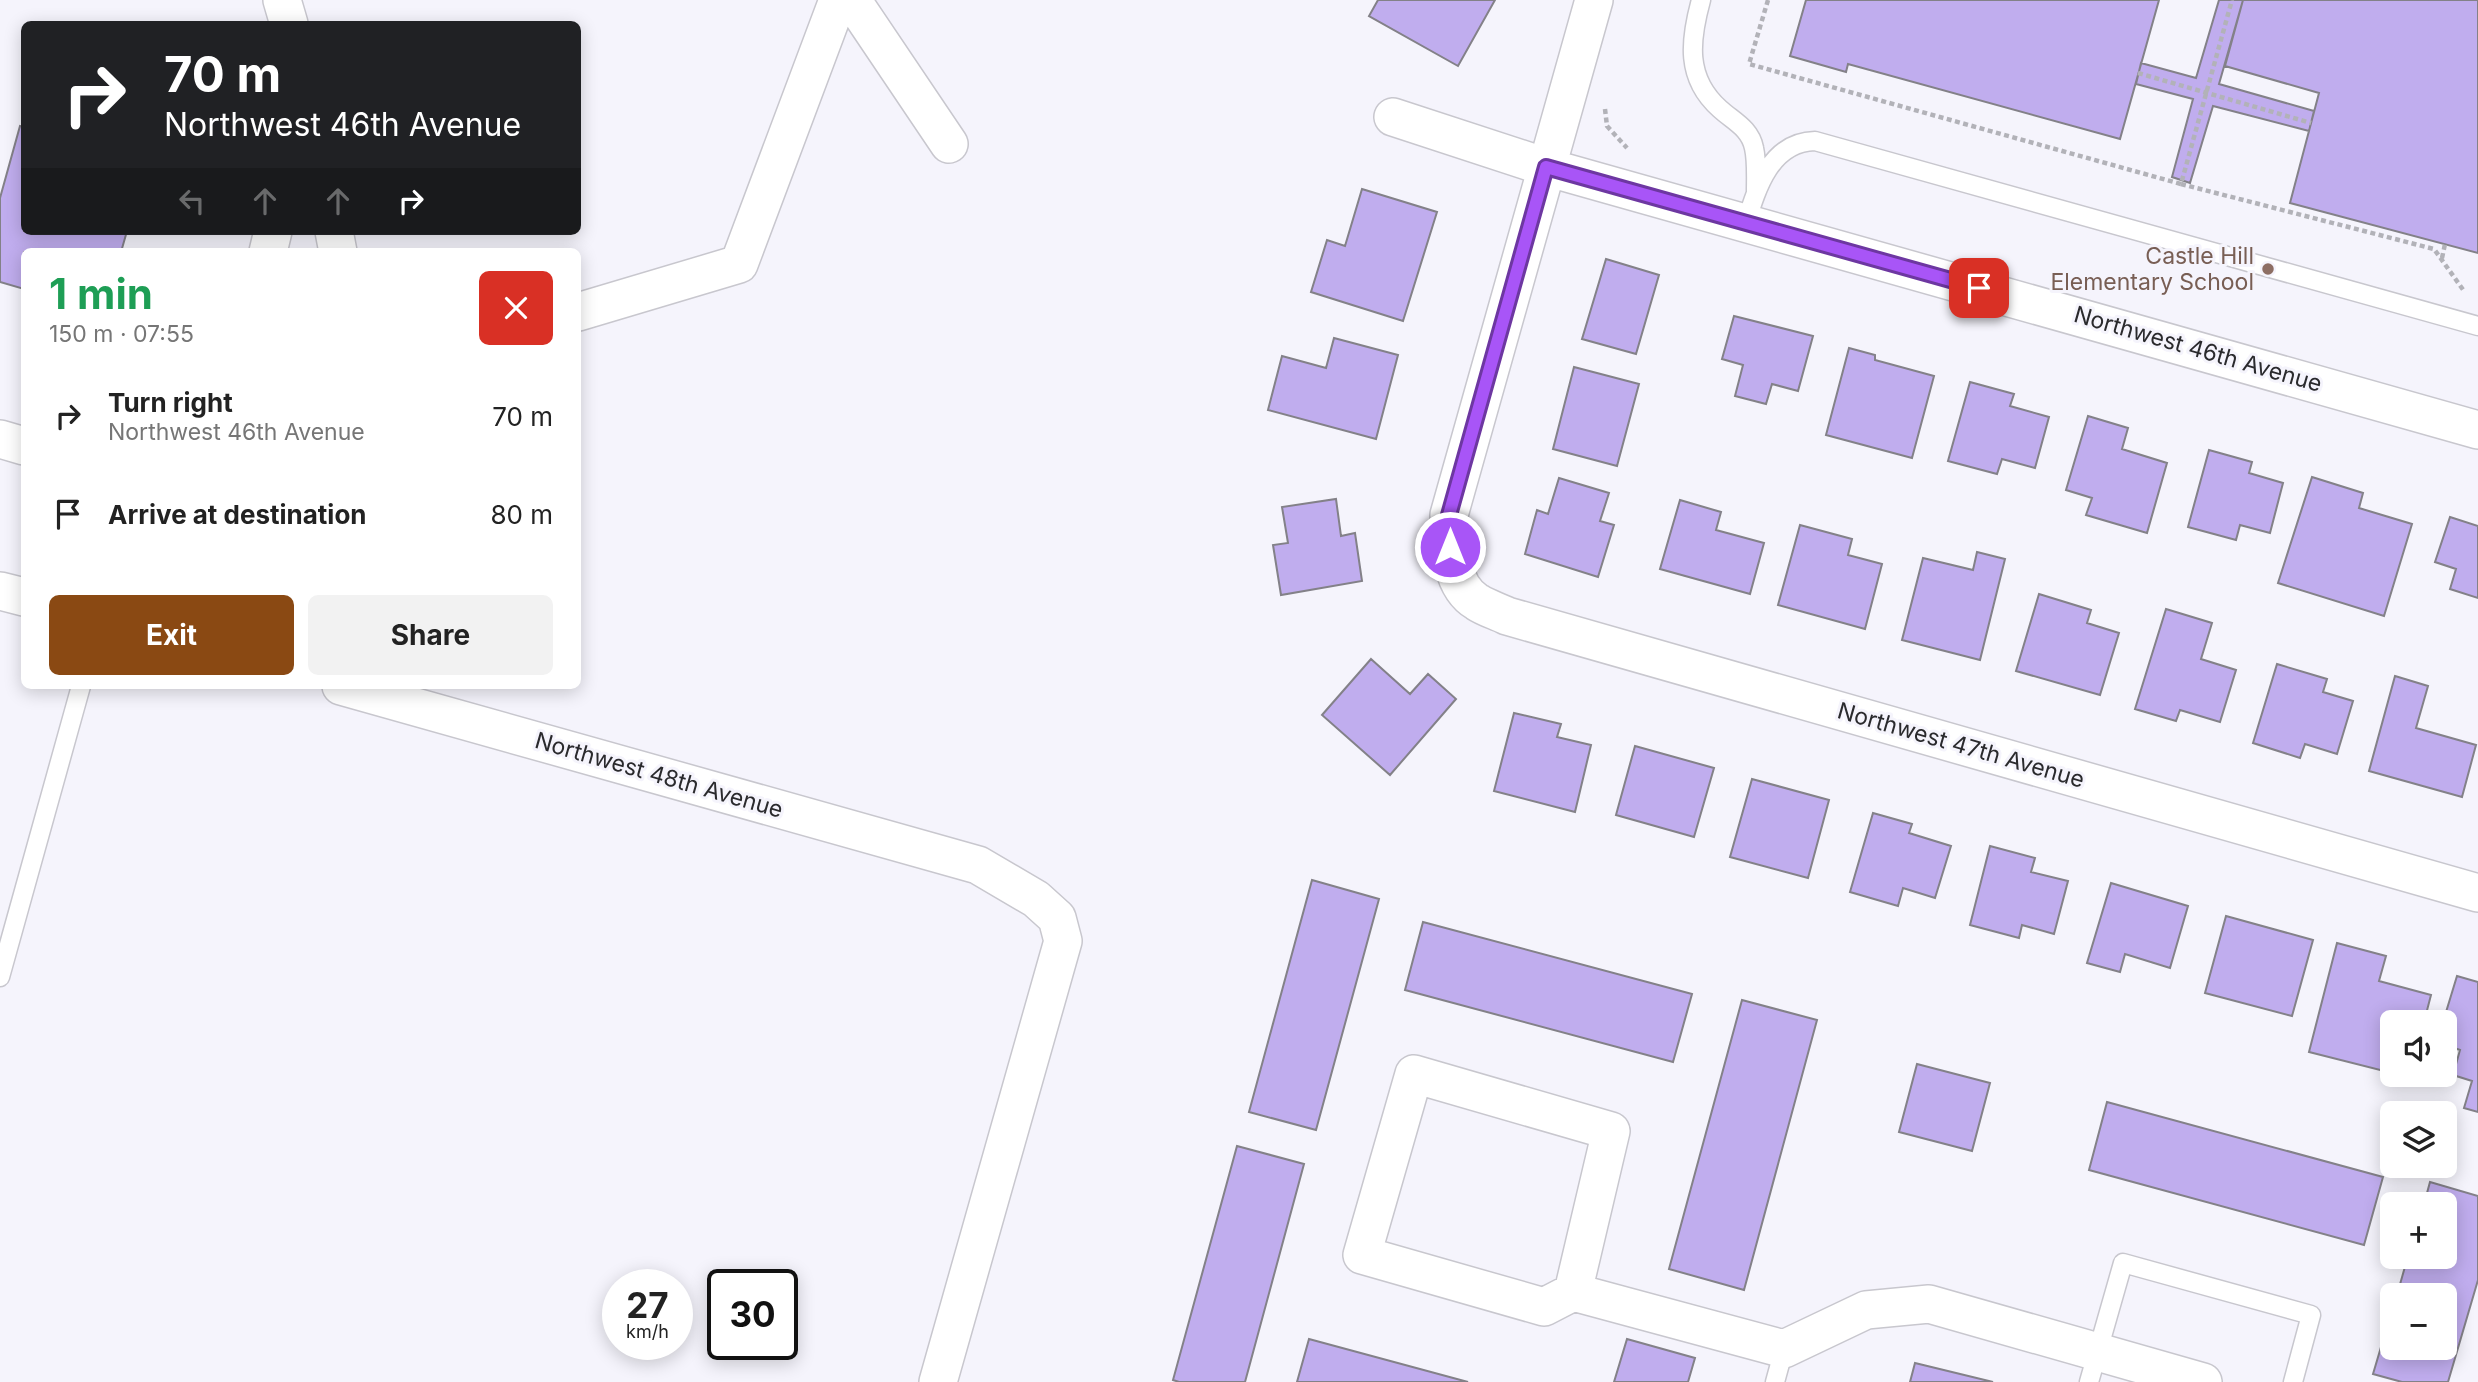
<!DOCTYPE html>
<meta charset="utf-8">
<style>
:root{--surface:#fff;--page:#f2f2f2;--text:#222;--muted:#767676;--accent:#8a4913}
body{margin:0;font-family:Inter,sans-serif;background:var(--page);color:var(--text);height:100vh;display:flex;flex-direction:column;font-size:26px;white-space:nowrap}
*{box-sizing:border-box;margin:0}
p{font-size:23px;color:var(--muted)}
.icon{flex:none;width:38px;height:38px;fill:none;stroke:currentColor;stroke-width:2;stroke-linecap:round;stroke-linejoin:round}
.map{position:relative;flex:1;overflow:hidden}
.details{position:absolute;left:21px;top:248px;width:560px;height:441px;display:flex;flex-direction:column;background:var(--surface);border-radius:10px;box-shadow:0 4px 18px #0003}
.details>*{flex:none}
.guide{position:absolute;left:21px;top:21px;width:560px;height:214px;border-radius:10px;box-shadow:0 4px 18px #0003;background:#202124;color:#fff;overflow:hidden}
.tools{position:absolute;left:2380px;top:1010px;display:grid;gap:14px}
.tools a{display:grid;place-items:center;width:77px;height:77px;border-radius:10px;background:var(--surface);box-shadow:0 4px 18px #0003;font-size:35px}
.speed{position:absolute;left:602px;top:1269px;display:flex;gap:14px;font-size:35px;font-weight:700;text-align:center}
.speed>*{display:grid;place-content:center;width:91px;height:91px;border-radius:50%;background:var(--surface);box-shadow:0 4px 18px #0003;line-height:1}
.speed small{font-size:18px;font-weight:400}
.speed .limit{border:4px solid #111;border-radius:10px;background:#fff;color:#111}
.pin{position:absolute;display:grid;place-items:center;width:60px;height:60px;color:#fff;margin:-30px;border-radius:14px;box-shadow:0 4px 10px #0006}
.me{position:absolute;width:77px;margin:-38px;rotate:0deg;stroke-linejoin:round;filter:drop-shadow(0 0 5px #0008)}
.turn{display:flex;align-items:center;gap:24px;height:147px;padding:0 28px;font-size:32px}
.turn .icon{width:91px;height:91px;stroke-width:2.5}
.turn b{display:block;font-size:49px;line-height:60px}
.lanes{display:flex;align-items:center;height:66px;padding:0 28px;background:#0003;justify-content:center;gap:35px;direction:ltr}
.lanes .off{opacity:.35}
.round{display:grid;place-items:center;flex:none;width:74px;height:74px;border-radius:10px;background:var(--page)}
.head{display:flex;align-items:center;justify-content:space-between;height:119px;padding:0 28px}
h1{font-size:42px;font-weight:700;line-height:52px;color:#1e9e55}
.primary-button{display:flex;gap:14px;margin-top:auto;padding:14px 28px}
.primary-button a{flex:1;height:80px;border-radius:10px;background:var(--accent);color:#fff;font-size:28px;font-weight:700;line-height:80px;text-align:center}
.primary-button a+a{background:var(--page);color:var(--text)}
ul{padding:0;list-style:none}
li{display:flex;align-items:center;gap:21px;height:98px;padding:0 28px}
li div{flex:1}
li b{display:block;font-size:26px}
li em{font-style:normal}
.map>svg:first-child{display:block}
.building{fill:#c0adee;stroke:#838188;stroke-width:2}
.lines{fill:none;stroke-linecap:round;stroke-linejoin:round}
.service-casing{stroke:#c8c7ce;stroke-width:21}
.minor-casing{stroke:#c8c7ce;stroke-width:40}
.path{stroke:#b2b2b8;stroke-width:4.5;stroke-dasharray:5 3.5;stroke-linecap:butt}
.service{stroke:#fff;stroke-width:18}
.minor{stroke:#fff;stroke-width:37}
.route-casing{stroke:#6d37a1;stroke-width:18}
.route{stroke:#a855f7;stroke-width:12}
.education-dot{fill:#8d6e63;stroke:#f5f4fc;stroke-width:2.5}
.labels{text-anchor:middle;stroke-width:6;stroke-linejoin:round;paint-order:stroke}
.education-label{font-size:23px;fill:#785e54;stroke:#f5f4fc;text-anchor:end}
.street-label{font-size:23px;fill:#2a2a2d;stroke:#f5f4fc}
</style>
<div class="map">
<svg width="2478" height="1382" viewBox="0 0 2478 1382">
<rect width="100%" height="100%" fill="#f5f4fc"/>
<path class="building" d="M 1378,0 L 1495,0 L 1458,66 L 1369,16 Z
M 1806,0 L 2159,0 L 2120,139 L 1848,64 L 1846,72 L 1790,56 Z
M 2219,0 L 2243,0 L 2219,84 L 2314,111 L 2309,131 L 2213,106 L 2190,183 L 2172,177 L 2193,99 L 2136,84 L 2141,63 L 2196,78 Z
M 2243,0 L 2478,0 L 2478,253 L 2290,203 L 2319,93 L 2225,66 Z
M 20,126 L 24,127 L 24,231 L 127,231 L 121,252 L 24,252 L 24,289 L 0,282 L 0,198 Z
M 1362,189 L 1437,212 L 1403,321 L 1311,292 L 1327,240 L 1345,246 Z
M 1606,259 L 1659,275 L 1636,354 L 1582,339 Z
M 1734,316 L 1813,336 L 1798,391 L 1772,384 L 1766,404 L 1735,396 L 1743,365 L 1722,359 Z
M 1334,338 L 1398,355 L 1376,439 L 1268,410 L 1282,356 L 1326,368 Z
M 1849,348 L 1875,355 L 1875,360 L 1934,376 L 1912,458 L 1826,435 Z
M 1574,367 L 1639,384 L 1617,466 L 1553,449 Z
M 1970,382 L 2014,394 L 2010,406 L 2049,417 L 2035,468 L 2002,459 L 1997,474 L 1948,461 Z
M 2088,416 L 2128,428 L 2122,449 L 2167,463 L 2147,533 L 2086,515 L 2092,498 L 2066,490 Z
M 2209,450 L 2252,462 L 2249,473 L 2283,483 L 2270,533 L 2240,525 L 2236,540 L 2188,527 Z
M 2312,477 L 2363,493 L 2359,508 L 2412,524 L 2384,616 L 2278,583 Z
M 1559,478 L 1609,493 L 1600,521 L 1614,525 L 1598,577 L 1525,554 L 1537,510 L 1548,514 Z
M 1336,499 L 1341,536 L 1355,533 L 1362,581 L 1281,595 L 1273,545 L 1288,543 L 1282,507 Z
M 1680,500 L 1721,512 L 1716,530 L 1764,543 L 1750,594 L 1660,569 Z
M 2450,517 L 2478,526 L 2478,598 L 2450,589 L 2456,569 L 2435,562 Z
M 1800,525 L 1852,539 L 1848,555 L 1882,564 L 1865,629 L 1778,605 Z
M 1977,552 L 2005,559 L 1980,660 L 1902,640 L 1923,558 L 1973,570 Z
M 2039,594 L 2091,610 L 2087,623 L 2119,633 L 2100,695 L 2016,671 Z
M 2166,609 L 2212,623 L 2201,659 L 2236,670 L 2220,722 L 2180,710 L 2176,721 L 2135,709 Z
M 1371,659 L 1410,694 L 1428,674 L 1456,699 L 1390,775 L 1322,715 Z
M 2277,664 L 2327,679 L 2323,692 L 2353,701 L 2337,754 L 2305,744 L 2300,758 L 2253,743 Z
M 2395,676 L 2428,686 L 2416,728 L 2476,745 L 2462,797 L 2369,771 Z
M 1514,713 L 1561,724 L 1557,737 L 1591,745 L 1575,812 L 1494,791 Z
M 1635,746 L 1714,768 L 1694,837 L 1616,815 Z
M 1752,779 L 1829,800 L 1808,878 L 1730,857 Z
M 1873,813 L 1912,824 L 1909,833 L 1951,846 L 1935,898 L 1903,888 L 1898,906 L 1850,892 Z
M 1990,846 L 2035,858 L 2031,872 L 2068,881 L 2054,934 L 2022,925 L 2019,938 L 1970,925 Z
M 1312,880 L 1379,899 L 1316,1130 L 1249,1112 Z
M 2111,883 L 2188,906 L 2170,968 L 2125,954 L 2120,972 L 2087,963 Z
M 2226,916 L 2313,940 L 2292,1016 L 2205,993 Z
M 1423,922 L 1692,994 L 1673,1062 L 1405,990 Z
M 2337,943 L 2386,956 L 2379,981 L 2431,995 L 2424,1022 L 2392,1022 L 2392,1073 L 2309,1052 Z
M 2457,976 L 2478,982 L 2478,1112 L 2464,1108 L 2472,1081 L 2453,1075 L 2460,1050 L 2445,1045 L 2443,1022 Z
M 1742,1000 L 1817,1020 L 1744,1290 L 1669,1269 Z
M 1917,1064 L 1990,1083 L 1972,1151 L 1899,1132 Z
M 2107,1102 L 2383,1177 L 2364,1245 L 2089,1170 Z
M 1237,1146 L 1304,1164 L 1245,1382 L 1179,1382 L 1173,1380 Z
M 2430,1182 L 2478,1196 L 2478,1280 L 2448,1382 L 2402,1382 L 2373,1374 L 2392,1310 L 2392,1348 L 2445,1348 L 2445,1295 L 2397,1295 L 2408,1256 L 2445,1256 L 2445,1204 L 2424,1204 Z
M 1309,1339 L 1468,1382 L 1297,1382 Z
M 1627,1339 L 1695,1358 L 1688,1382 L 1614,1382 Z
M 1915,1363 L 1993,1382 L 1910,1382 Z"/>
<g class="lines">
<g class="service-casing">
<path id="service" d="M 1701,0 C 1690,40 1685,78 1720,109 C 1733,121 1750,128 1754,148 C 1757,161 1756,178 1756,191
M 1746,223 C 1757,187 1771,142 1815,141 L 2478,326
M 0,977 L 81,686
M 1775,1382 L 1784,1349
M 2089,1382 L 2123,1263 L 2311,1315 L 2293,1382"/>
</g>
<g class="minor-casing">
<path id="minor" d="M 282,0 L 289,24
M 852,0 L 949,144
M 1594,0 L 1449,515 C 1450,543 1449,585 1477,602 C 1486,608 1497,611 1507,616 L 2478,893
M 1393,117 L 1546,167 L 2478,430
M 334,231 L 338,252
M 268,252 L 273,231
M 578,312 L 739,264 L 838,0
M 0,439 L 24,446
M 0,591 L 24,597
M 341,686 L 978,865 L 1036,899 L 1057,918 L 1063,941 L 938,1382
M 1573,1292 L 1611,1131 L 1414,1074 L 1362,1255 L 1544,1307 L 1573,1292 L 1784,1349 L 1866,1310 L 1929,1304 L 2203,1382"/>
</g>
<path class="path" d="M 1768,0 L 1749,64 L 2181,184 L 2232,0
M 2138,73 L 2311,123
M 1605,109 L 1607,126 L 1627,148
M 2181,184 L 2434,249 L 2464,291
M 2442,258 L 2445,244"/>
<use href="#service" class="service"/>
<use href="#minor" class="minor"/>
</g>
<g class="lines">
<g class="route-casing">
<path id="route" d="M 1450,547 L 1449,515 L 1546,167 L 1979,288"/>
</g>
<use href="#route" class="route"/>
</g>
<circle class="education-dot" cx="2268" cy="269" r="7"/>
<g class="labels">
<g class="education-label">
<text x="2254" y="264">Castle Hill<tspan x="2254" dy="26">Elementary School</tspan></text>
</g>
<g class="street-label">
<text transform="translate(2198 349) rotate(16)" y="8">Northwest 46th Avenue</text>
<text transform="translate(1961 745) rotate(16)" y="8">Northwest 47th Avenue</text>
<text transform="translate(659 775) rotate(16)" y="8">Northwest 48th Avenue</text>
</g>
</g>
</svg>
<div class="tools">
<a><svg class="icon" aria-label="sound" viewBox="0 0 24 24"><path d="M4 9h4l5-4v14l-5-4H4zM17 9q2 3 0 6"/></svg></a>
<a><svg class="icon" aria-label="layers" viewBox="0 0 24 24"><path d="M12 4l9 5-9 5-9-5zM3 14l9 5 9-5"/></svg></a>
<a>+</a>
<a>−</a>
</div>
<div class="speed"><div>27<small>km/h</small></div><div class="limit">30</div></div>
<div class="pin" style="left:1979px;top:288px;background:#d93025"><svg class="icon" aria-label="arrive" viewBox="0 0 24 24"><path d="M6 21V4h12l-3 4 3 4H6"/></svg></div>
<svg class="me" style="left:1450px;top:547px" viewBox="-20 -20 40 40"><circle r="17" fill="#a855f7" stroke="#fff" stroke-width="3"/><path d="M0-11L8 9 0 5-8 9z" fill="#fff"/></svg>
<div class="guide">
<div class="turn"><svg class="icon" aria-label="right" viewBox="0 0 24 24"><path d="M7 20v-9h11M14 6l5 5-5 5"/></svg><div><b>70 m</b>Northwest 46th Avenue</div></div>
<div class="lanes"><svg class="icon off" aria-label="left" viewBox="0 0 24 24"><path d="M17 20v-9H6M10 6l-5 5 5 5"/></svg><svg class="icon off" aria-label="ahead" viewBox="0 0 24 24"><path d="M12 20V5M6 11l6-6 6 6"/></svg><svg class="icon off" aria-label="ahead" viewBox="0 0 24 24"><path d="M12 20V5M6 11l6-6 6 6"/></svg><svg class="icon" aria-label="right" viewBox="0 0 24 24"><path d="M7 20v-9h11M14 6l5 5-5 5"/></svg></div>
</div>
<section class="details">
<div class="head"><div><h1>1 min</h1><p>150 m · 07:55</p></div><a class="round" style="background:#d93025;color:#fff"><svg class="icon" aria-label="close" viewBox="0 0 24 24"><path d="M6 6l12 12M18 6L6 18"/></svg></a></div>
<ul>
<li><svg class="icon" aria-label="right" viewBox="0 0 24 24"><path d="M7 20v-9h11M14 6l5 5-5 5"/></svg><div><b>Turn right</b><p>Northwest 46th Avenue</p></div><em>70 m</em></li>
<li><svg class="icon" aria-label="arrive" viewBox="0 0 24 24"><path d="M6 21V4h12l-3 4 3 4H6"/></svg><div><b>Arrive at destination</b></div><em>80 m</em></li>
</ul>
<div class="primary-button"><a>Exit</a><a>Share</a></div>
</section>
</div>
